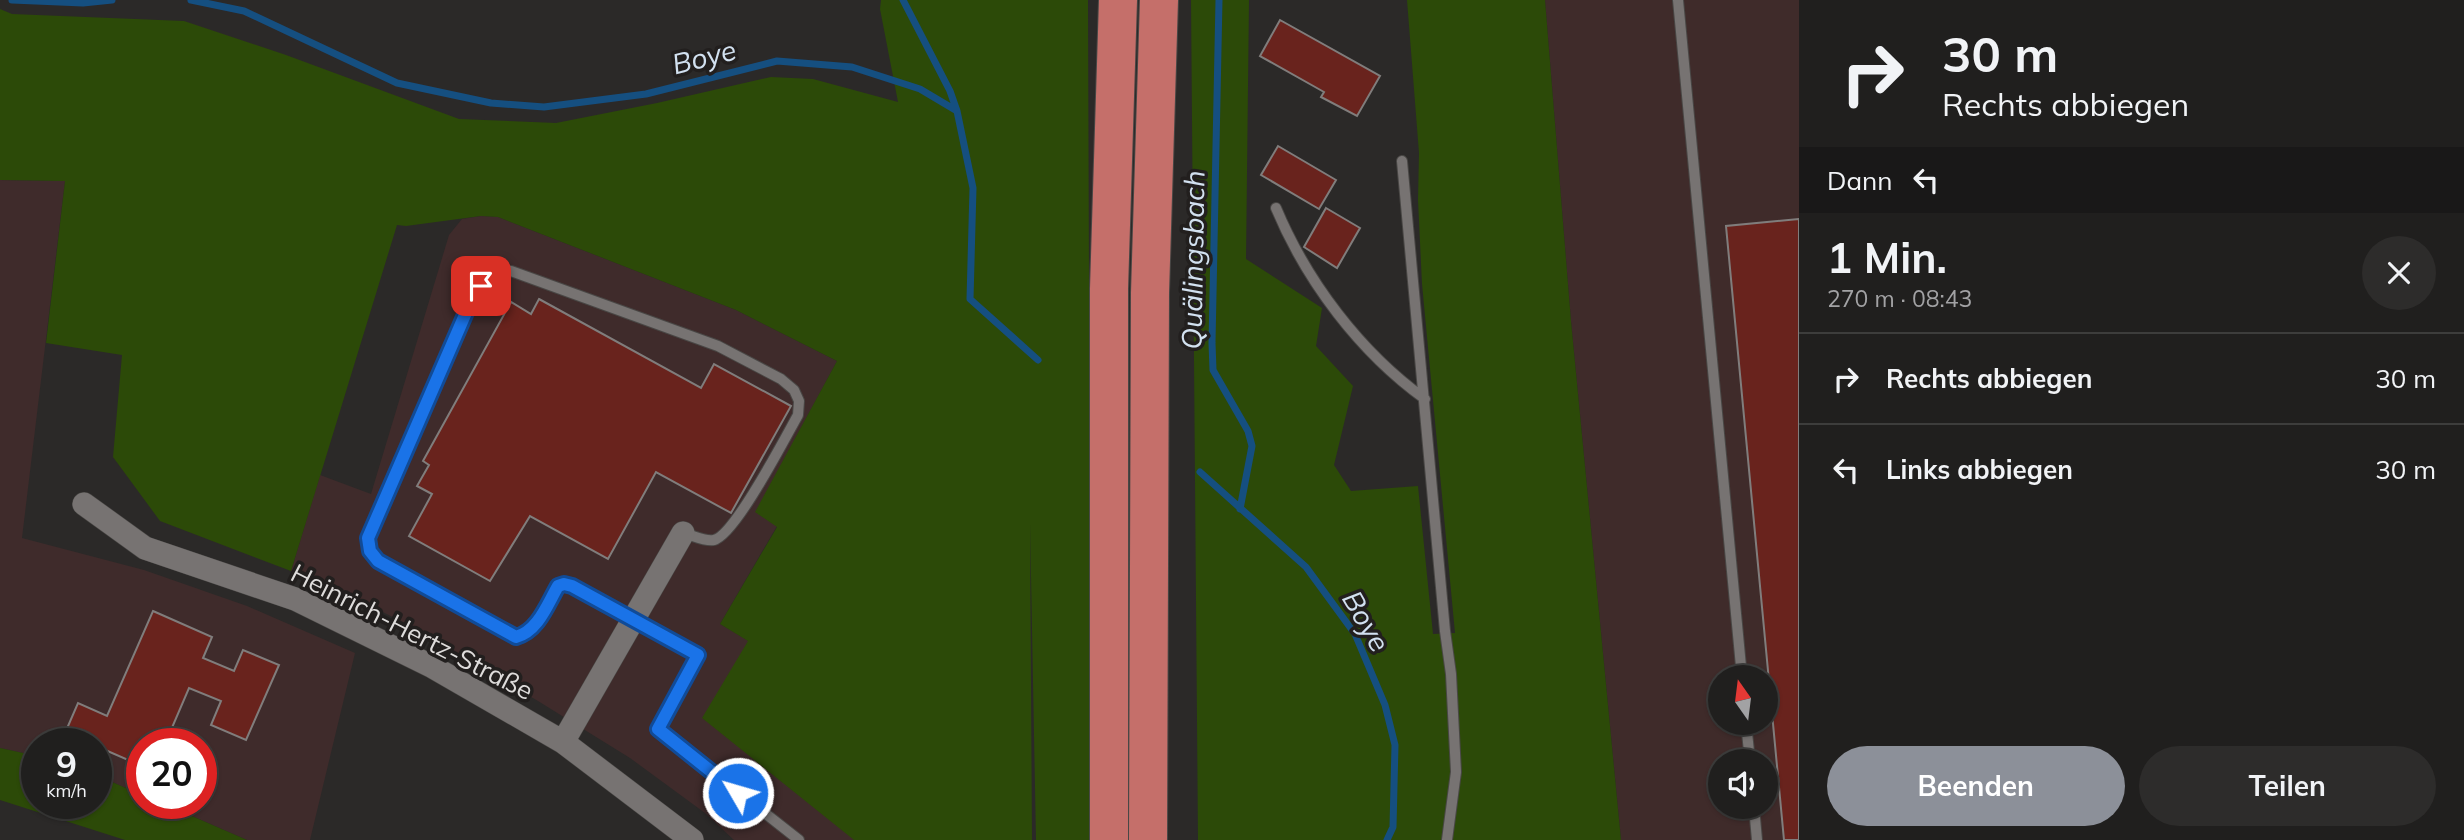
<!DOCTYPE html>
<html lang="de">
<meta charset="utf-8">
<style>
:root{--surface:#201f1e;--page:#2d2c2b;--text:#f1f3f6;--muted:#a2a2a4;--line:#3d3d3c;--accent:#8c9099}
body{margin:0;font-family:Mulish,sans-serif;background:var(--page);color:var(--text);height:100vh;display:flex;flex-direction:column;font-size:26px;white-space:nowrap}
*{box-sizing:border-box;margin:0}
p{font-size:23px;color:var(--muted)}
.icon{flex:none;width:38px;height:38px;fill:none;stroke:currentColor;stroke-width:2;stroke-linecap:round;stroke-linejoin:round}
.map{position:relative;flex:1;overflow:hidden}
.drawer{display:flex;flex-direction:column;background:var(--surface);width:665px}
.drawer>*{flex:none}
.banner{background:#201f1e;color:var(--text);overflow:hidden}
.needle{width:46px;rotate:346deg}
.fabs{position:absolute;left:1708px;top:665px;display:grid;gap:14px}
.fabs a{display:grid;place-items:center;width:70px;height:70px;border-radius:50%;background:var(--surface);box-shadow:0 2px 5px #0004,0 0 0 2px var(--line);font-size:35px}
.speed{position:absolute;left:21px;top:728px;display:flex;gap:14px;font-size:35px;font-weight:700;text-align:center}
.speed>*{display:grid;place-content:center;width:91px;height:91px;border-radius:50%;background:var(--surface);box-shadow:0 2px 5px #0004,0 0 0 2px var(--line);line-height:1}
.speed small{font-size:18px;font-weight:400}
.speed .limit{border:10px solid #d22;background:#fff;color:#111}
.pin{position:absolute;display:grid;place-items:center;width:60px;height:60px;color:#fff;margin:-30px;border-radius:14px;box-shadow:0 4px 10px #0006}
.me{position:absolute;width:77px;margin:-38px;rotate:308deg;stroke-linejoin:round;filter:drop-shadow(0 0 5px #0008)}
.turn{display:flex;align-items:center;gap:24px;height:147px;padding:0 28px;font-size:32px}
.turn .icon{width:91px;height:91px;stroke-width:2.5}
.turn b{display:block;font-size:49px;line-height:60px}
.then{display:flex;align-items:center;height:66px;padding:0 28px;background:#0003;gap:14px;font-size:26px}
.round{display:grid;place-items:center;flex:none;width:74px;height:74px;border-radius:37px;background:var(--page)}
.summary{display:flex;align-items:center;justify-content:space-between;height:119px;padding:0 28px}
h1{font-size:42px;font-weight:700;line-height:52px}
.button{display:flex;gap:14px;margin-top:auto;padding:14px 28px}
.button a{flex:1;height:80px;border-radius:42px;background:var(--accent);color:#fff;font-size:28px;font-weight:700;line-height:80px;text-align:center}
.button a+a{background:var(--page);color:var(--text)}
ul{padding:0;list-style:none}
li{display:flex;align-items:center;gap:21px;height:91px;padding:0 28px;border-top:2px solid var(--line)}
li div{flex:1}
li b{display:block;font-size:26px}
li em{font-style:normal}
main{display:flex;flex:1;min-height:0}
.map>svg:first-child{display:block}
.commercial{fill:#3f2b2b}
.industrial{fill:#3f2b2a;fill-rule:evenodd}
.green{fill:#2c4a08}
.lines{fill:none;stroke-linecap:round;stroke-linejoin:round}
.stream{stroke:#154f80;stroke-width:7}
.building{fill:#69231d;stroke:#807d7c;stroke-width:2}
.lane-casing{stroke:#494745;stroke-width:12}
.street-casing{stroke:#494745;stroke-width:24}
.highway-casing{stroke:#494745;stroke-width:40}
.lane{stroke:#777372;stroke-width:10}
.street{stroke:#777372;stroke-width:23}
.highway{stroke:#c56f6a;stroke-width:38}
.route-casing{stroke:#114b97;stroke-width:18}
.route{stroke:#1a73e8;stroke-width:12}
.labels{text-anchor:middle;stroke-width:7;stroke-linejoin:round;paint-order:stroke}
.street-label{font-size:26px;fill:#dedcdb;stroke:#221f1e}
.water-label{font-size:28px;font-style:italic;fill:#d2e1f0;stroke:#221f1e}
</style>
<main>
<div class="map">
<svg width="1799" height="840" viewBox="0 0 1799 840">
<rect width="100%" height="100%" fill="#2b2928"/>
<path class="commercial" d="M 0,180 L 65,181 L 22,538 L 144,570 L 247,606 L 355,653 L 310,840 L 247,840 L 162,803 L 201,803 L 201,744 L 142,744 L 142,795 L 96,775 L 96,744 L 37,744 L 37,756 L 0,748 Z
M 481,216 L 498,217 L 736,310 L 837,361 L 756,512 L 777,526 L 720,624 L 749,641 L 858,840 L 734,840 L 705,813 L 630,758 L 538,701 L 405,623 L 348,595 L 291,571 L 320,475 L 371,494 L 449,235 L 462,219 Z"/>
<path class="industrial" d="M 1545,0 L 1799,0 L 1799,840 L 1621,840 L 1571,321 ZM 1720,677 L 1766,677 L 1766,723 L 1720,723 ZM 1720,761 L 1766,761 L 1766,807 L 1720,807 Z"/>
<path class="green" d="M 881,0 L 1088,0 L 1091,840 L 1036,840 L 1030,523 L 1032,840 L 854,840 L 702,718 L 748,641 L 720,624 L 777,527 L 755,512 L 837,361 L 736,310 L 498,217 L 481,216 L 406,226 L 397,225 L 291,571 L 160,521 L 113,457 L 122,355 L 46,343 L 65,181 L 0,180 L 0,9 L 12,14 L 184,21 L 286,55 L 459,119 L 556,123 L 657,103 L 771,77 L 813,79 L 898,102 L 880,9 Z
M 1191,0 L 1249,0 L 1246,259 L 1322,308 L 1316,346 L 1353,386 L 1334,465 L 1351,491 L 1418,486 L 1433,634 L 1455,633 L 1422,284 L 1418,200 L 1419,153 L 1407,0 L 1545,0 L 1571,321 L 1621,840 L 1198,840 Z
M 0,748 L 37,756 L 37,803 L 96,803 L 96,775 L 142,795 L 142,803 L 162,803 L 247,840 L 125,840 L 0,800 Z"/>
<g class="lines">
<path class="stream" d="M 12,0 L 83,3 L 112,0
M 191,0 L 244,11 L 397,83 L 491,103 L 544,107 L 646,94 L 777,61 L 852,67 L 920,89 L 957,111 L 973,188 L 970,299 L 1038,360
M 903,0 L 950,91 L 957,111
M 1219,0 L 1212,343 L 1213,370 L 1248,431 L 1252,446 L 1240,509
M 1200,472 L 1306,567 L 1355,634 L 1385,705 L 1395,745 L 1393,827 L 1387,840"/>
</g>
<path class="building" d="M 1280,20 L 1380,76 L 1357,116 L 1321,97 L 1324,92 L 1260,56 Z
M 1278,146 L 1336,180 L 1319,209 L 1261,175 Z
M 1326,208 L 1360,228 L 1337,268 L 1304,247 Z
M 1799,219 L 1799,840 L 1784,840 L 1726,226 Z
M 539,299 L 701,388 L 714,364 L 791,406 L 731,513 L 656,472 L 608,559 L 530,516 L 490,581 L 409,536 L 432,494 L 417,486 L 429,465 L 423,461 L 511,302 L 531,314 Z
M 153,611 L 212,637 L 203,658 L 234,671 L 243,650 L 279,665 L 246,740 L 211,725 L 221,701 L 189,688 L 165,744 L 142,744 L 142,766 L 96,746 L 96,744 L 90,744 L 65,733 L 78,703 L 107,716 Z"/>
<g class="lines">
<g class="lane-casing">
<path id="lane" d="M 1678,0 L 1742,677
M 1402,161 L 1445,631 L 1451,674 L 1456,772 L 1447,840
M 1276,208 C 1307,282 1360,352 1425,399
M 683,533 C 692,535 705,542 714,540 C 735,535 785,438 798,415 L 799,401 L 794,390 L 781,379 L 718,346 L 511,271 C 492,274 482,286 471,301 L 368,538 L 370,552 L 378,561 L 516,637 C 538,631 547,605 558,586 L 564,584 L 572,585 L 699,655 L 658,729 L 799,840
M 1746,723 L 1750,761
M 1754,807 L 1757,840"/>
</g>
<g class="street-casing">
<path id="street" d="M 84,504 L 145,548 L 295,599 L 433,667 L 563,742 L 692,840
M 563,742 L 683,533"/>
</g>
<g class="highway-casing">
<path id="highway" d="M 1109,840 L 1109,289 L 1118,0
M 1148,840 L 1150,293 L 1159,0"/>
</g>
<use href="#lane" class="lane"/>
<use href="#street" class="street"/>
<use href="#highway" class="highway"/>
</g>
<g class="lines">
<g class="route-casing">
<path id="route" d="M 481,286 L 471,301 L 368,538 L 370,551 L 378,561 L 516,637 C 538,631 547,605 558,586 L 564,584 L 572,586 L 698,655 L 658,729 L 738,793"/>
</g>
<use href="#route" class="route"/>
</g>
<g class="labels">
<g class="street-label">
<text transform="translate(412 632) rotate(27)" y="9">Heinrich-Hertz-Straße</text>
</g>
<g class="water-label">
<text transform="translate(704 57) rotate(-14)" y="10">Boye</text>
<text transform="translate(1193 260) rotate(-89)" y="10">Quälingsbach</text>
<text transform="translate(1366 621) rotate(60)" y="10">Boye</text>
</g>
</g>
</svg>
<div class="fabs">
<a><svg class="needle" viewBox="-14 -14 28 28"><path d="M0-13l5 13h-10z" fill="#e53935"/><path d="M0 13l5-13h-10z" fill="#a2a2a4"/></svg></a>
<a><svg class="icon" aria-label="sound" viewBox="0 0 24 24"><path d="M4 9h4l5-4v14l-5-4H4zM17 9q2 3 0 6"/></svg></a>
</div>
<div class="speed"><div>9<small>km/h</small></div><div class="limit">20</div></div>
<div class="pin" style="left:481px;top:286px;background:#d93025"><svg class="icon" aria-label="arrive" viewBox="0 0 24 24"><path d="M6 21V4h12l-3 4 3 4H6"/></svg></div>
<svg class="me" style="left:738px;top:793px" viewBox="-20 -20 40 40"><circle r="17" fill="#1a73e8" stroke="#fff" stroke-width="3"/><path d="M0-11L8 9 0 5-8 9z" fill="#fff"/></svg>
</div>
<section class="drawer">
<div class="banner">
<div class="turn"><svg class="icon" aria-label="right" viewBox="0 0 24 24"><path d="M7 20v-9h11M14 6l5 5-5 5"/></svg><div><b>30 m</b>Rechts abbiegen</div></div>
<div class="then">Dann<svg class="icon" aria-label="left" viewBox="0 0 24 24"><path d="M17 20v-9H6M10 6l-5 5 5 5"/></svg></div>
</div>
<div class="summary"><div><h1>1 Min.</h1><p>270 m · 08:43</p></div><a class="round"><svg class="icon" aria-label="close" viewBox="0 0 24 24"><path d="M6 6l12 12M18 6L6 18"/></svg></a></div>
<ul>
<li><svg class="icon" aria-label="right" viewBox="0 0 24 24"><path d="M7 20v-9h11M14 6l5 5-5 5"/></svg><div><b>Rechts abbiegen</b></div><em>30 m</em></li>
<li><svg class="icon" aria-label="left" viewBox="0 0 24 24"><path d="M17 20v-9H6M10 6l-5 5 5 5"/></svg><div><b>Links abbiegen</b></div><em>30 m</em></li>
</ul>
<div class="button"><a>Beenden</a><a>Teilen</a></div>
</section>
</main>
